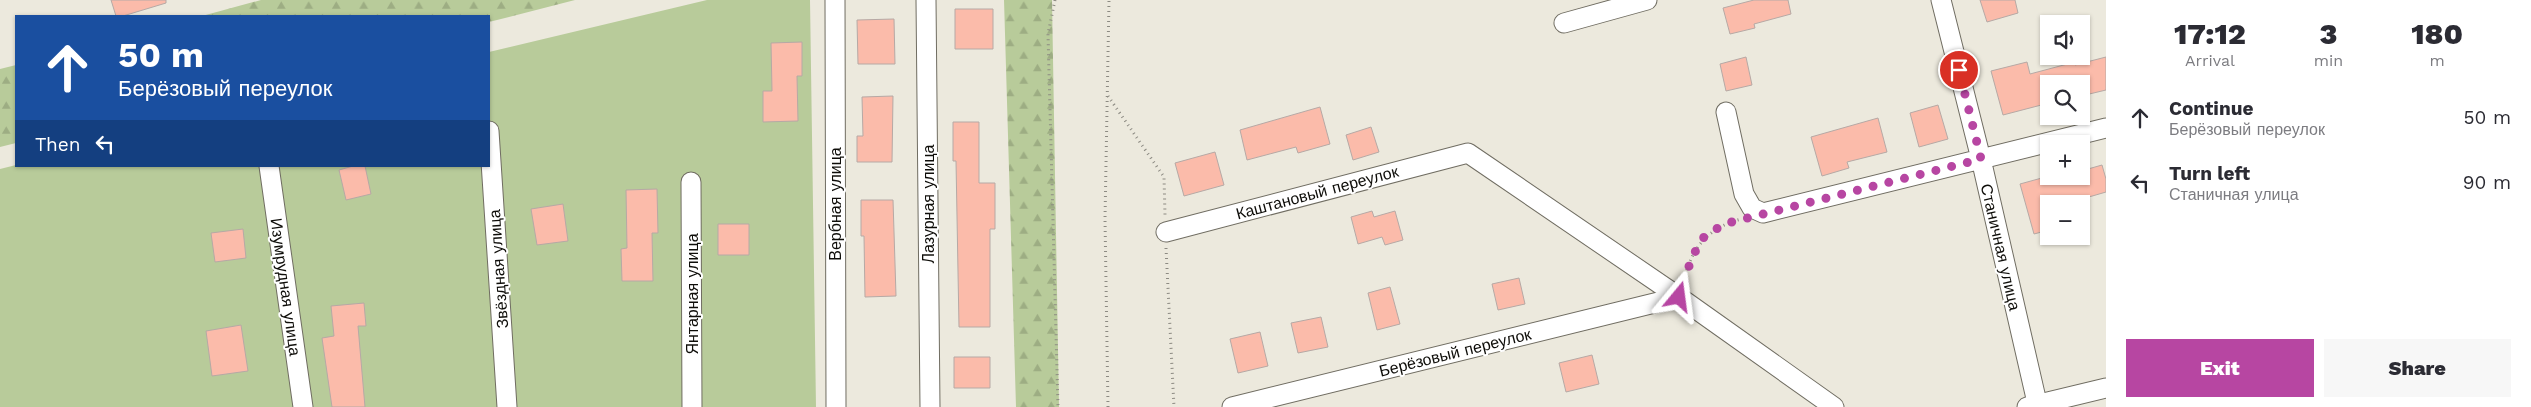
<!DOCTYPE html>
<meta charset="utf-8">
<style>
:root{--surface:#fff;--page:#f7f7f7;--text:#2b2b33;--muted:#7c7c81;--accent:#b746a2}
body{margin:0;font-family:"Work Sans",sans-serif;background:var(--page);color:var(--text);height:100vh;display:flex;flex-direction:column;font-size:19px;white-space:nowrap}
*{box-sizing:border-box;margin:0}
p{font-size:16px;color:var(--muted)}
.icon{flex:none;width:28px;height:28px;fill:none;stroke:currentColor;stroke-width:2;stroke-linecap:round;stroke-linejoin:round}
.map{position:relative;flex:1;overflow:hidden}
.panel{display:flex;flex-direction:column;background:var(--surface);width:425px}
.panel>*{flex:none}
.banner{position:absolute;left:15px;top:15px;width:475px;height:152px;border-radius:0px;box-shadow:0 1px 4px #0004;background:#1a4fa0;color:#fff;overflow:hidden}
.tools{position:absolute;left:2040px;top:15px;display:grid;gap:10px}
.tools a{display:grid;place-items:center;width:50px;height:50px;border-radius:0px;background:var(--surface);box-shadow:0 1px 4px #0004;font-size:25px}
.pin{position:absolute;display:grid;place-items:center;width:42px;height:42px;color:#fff;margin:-21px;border:2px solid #fff;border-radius:50%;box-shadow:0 1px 5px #0007}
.me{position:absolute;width:55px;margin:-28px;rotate:16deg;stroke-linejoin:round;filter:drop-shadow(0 0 4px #0008)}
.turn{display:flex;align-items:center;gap:18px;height:105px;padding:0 20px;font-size:22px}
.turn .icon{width:65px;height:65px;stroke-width:2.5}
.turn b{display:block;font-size:35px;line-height:42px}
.then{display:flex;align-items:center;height:48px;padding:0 20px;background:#0003;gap:10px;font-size:19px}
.eta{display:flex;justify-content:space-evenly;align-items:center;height:85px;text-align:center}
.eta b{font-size:30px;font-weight:800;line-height:35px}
.primary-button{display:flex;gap:10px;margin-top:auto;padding:10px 20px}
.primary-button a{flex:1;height:58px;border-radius:0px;background:var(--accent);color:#fff;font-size:20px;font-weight:800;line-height:58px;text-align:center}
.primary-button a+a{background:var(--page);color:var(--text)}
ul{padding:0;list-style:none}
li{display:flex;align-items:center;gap:15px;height:65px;padding:0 20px}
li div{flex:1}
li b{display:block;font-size:19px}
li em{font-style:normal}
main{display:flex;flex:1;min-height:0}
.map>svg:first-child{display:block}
.green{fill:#b8cb9a}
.forest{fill:url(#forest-firs)}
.building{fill:#fbbbaa;stroke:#b6a9a5}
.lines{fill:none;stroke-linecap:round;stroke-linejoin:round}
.minor-casing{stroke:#706d62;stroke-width:21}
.path{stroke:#8c8a82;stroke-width:3;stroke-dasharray:1 4;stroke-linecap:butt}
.minor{stroke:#fff;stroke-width:19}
.route{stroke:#b746a2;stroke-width:9;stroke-dasharray:0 16.2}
.labels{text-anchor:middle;stroke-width:4;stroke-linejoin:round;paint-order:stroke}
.street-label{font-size:16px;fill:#0e0d09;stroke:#fff}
</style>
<main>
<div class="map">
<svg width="2106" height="407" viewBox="0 0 2106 407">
<defs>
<pattern id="forest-firs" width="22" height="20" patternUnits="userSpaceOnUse" patternTransform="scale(1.25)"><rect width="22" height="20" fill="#b8cb9a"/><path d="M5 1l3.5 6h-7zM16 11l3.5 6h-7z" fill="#9dad83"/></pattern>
</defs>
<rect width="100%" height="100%" fill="#ece9dd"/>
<path class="green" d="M 707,0 L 810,0 L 816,407 L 0,407 L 0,169 L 16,165 L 489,166 L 489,52 Z"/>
<path class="forest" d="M 261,0 L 575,0 L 489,22 L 489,16 L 202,16 Z
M 1004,0 L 1052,0 L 1059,407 L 1016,407 Z
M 16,65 L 16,143 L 0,147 L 0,69 Z"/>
<path class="building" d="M 111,0 L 166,0 L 166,3 L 123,16 L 116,16 Z
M 1754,0 L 1788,0 L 1791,14 L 1754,24 L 1755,28 L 1730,34 L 1723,8 Z
M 1980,0 L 2015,0 L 2018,13 L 1987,22 Z
M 955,9 L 993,9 L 993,49 L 955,49 Z
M 894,19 L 895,64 L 858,64 L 857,20 Z
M 802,42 L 802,76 L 797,76 L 798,121 L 763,122 L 763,91 L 772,91 L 771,43 Z
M 1746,57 L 1752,85 L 1726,91 L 1720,64 Z
M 2106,57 L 2106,90 L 2081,96 L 2081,84 L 2049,84 L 2049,103 L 2003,115 L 1991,71 L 2027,62 L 2030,74 L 2075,62 L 2075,65 Z
M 893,96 L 892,162 L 857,162 L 857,136 L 863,136 L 862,97 Z
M 1938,105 L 1948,139 L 1919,147 L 1910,113 Z
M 1320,107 L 1330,144 L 1298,153 L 1296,147 L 1247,160 L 1240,130 Z
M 1878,118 L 1887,152 L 1847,162 L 1849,168 L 1822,176 L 1811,137 Z
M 953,122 L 979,122 L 979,183 L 995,183 L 995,229 L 990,229 L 990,327 L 959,327 L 956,161 L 953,161 Z
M 1371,127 L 1379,152 L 1353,160 L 1346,135 Z
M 1215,152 L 1224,185 L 1184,196 L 1175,163 Z
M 2102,165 L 2106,179 L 2106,192 L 2065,204 L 2049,204 L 2049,230 L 2034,234 L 2020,184 L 2049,176 L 2081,176 L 2081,171 Z
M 353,166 L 365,166 L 371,194 L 346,200 L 339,170 Z
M 657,189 L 658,233 L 652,233 L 653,281 L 622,281 L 621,249 L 627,248 L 626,190 Z
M 861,200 L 893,200 L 896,296 L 865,297 L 864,236 L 861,236 Z
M 563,204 L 568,241 L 537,245 L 531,209 Z
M 1372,211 L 1374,217 L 1395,211 L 1403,240 L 1385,245 L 1382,237 L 1358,244 L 1351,217 Z
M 718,224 L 749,224 L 749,255 L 718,255 Z
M 243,229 L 246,258 L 215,262 L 211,233 Z
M 1519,278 L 1525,304 L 1498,310 L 1492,284 Z
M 1390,287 L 1400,324 L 1377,330 L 1368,293 Z
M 364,303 L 366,326 L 358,326 L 365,407 L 332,407 L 322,338 L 334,336 L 331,306 Z
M 1321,317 L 1328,347 L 1298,353 L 1291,323 Z
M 241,325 L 248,371 L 212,376 L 206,331 Z
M 1260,332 L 1268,366 L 1238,373 L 1230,339 Z
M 1592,355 L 1599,384 L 1566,392 L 1559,363 Z
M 954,357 L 990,357 L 990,388 L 954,388 Z"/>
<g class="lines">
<g class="minor-casing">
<path id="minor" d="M 835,0 L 836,407
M 926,0 L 930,407
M 1941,0 L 1981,159 L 2038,407
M 1564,23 L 1647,0
M 1726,112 L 1744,194 L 1752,208 L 1763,213 L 2106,128
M 489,131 L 507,407
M 269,166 L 303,407
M 691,182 L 692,407
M 1166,232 L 1468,153 L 1679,297 L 1834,407
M 1232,407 L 1679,297
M 2027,407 L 2106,388"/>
</g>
<path class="path" d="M 1055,0 L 1048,34 L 1058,407
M 1108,96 L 1164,177 L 1165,215
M 1166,248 L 1174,407
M 1684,280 C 1692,247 1708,228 1741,219
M 1108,407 L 1105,219 L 1109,0"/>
<use href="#minor" class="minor"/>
</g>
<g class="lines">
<path class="route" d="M 1679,297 L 1692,257 L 1704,237 L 1724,224 L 1981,159 L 1959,70"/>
</g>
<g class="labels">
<g class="street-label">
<text transform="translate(1317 192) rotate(-15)" y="6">Каштановый переулок</text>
<text transform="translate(835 204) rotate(-90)" y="6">Вербная улица</text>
<text transform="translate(928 204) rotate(-90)" y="6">Лазурная улица</text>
<text transform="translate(2001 247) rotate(77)" y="6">Станичная улица</text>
<text transform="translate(498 269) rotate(-94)" y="6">Звёздная улица</text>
<text transform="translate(286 287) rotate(82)" y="6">Изумрудная улица</text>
<text transform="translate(692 294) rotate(-90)" y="6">Янтарная улица</text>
<text transform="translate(1455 352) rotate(-14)" y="6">Берёзовый переулок</text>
</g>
</g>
</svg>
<div class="tools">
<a><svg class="icon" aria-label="sound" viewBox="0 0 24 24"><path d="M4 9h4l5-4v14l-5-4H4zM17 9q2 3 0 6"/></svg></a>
<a><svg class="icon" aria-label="search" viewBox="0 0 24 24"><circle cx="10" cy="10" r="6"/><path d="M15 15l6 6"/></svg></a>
<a>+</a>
<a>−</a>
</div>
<div class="pin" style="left:1959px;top:70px;background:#d93025"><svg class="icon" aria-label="arrive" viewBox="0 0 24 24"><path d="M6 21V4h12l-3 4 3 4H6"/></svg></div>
<svg class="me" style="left:1679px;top:297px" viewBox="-20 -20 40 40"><path d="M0-17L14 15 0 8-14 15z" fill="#b746a2" stroke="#fff" stroke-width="4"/></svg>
<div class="banner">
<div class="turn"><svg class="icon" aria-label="ahead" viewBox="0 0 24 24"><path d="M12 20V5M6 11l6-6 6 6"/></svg><div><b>50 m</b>Берёзовый переулок</div></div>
<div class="then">Then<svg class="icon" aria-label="left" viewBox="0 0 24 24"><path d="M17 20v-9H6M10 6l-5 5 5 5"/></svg></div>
</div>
</div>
<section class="panel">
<div class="eta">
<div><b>17:12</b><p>Arrival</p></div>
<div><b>3</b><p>min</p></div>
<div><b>180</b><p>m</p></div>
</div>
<ul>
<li><svg class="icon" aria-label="ahead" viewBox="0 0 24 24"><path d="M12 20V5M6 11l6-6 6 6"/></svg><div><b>Continue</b><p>Берёзовый переулок</p></div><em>50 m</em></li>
<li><svg class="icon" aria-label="left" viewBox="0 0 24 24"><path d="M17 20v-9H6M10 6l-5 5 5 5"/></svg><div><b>Turn left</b><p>Станичная улица</p></div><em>90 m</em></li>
</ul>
<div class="primary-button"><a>Exit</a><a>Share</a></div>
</section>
</main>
